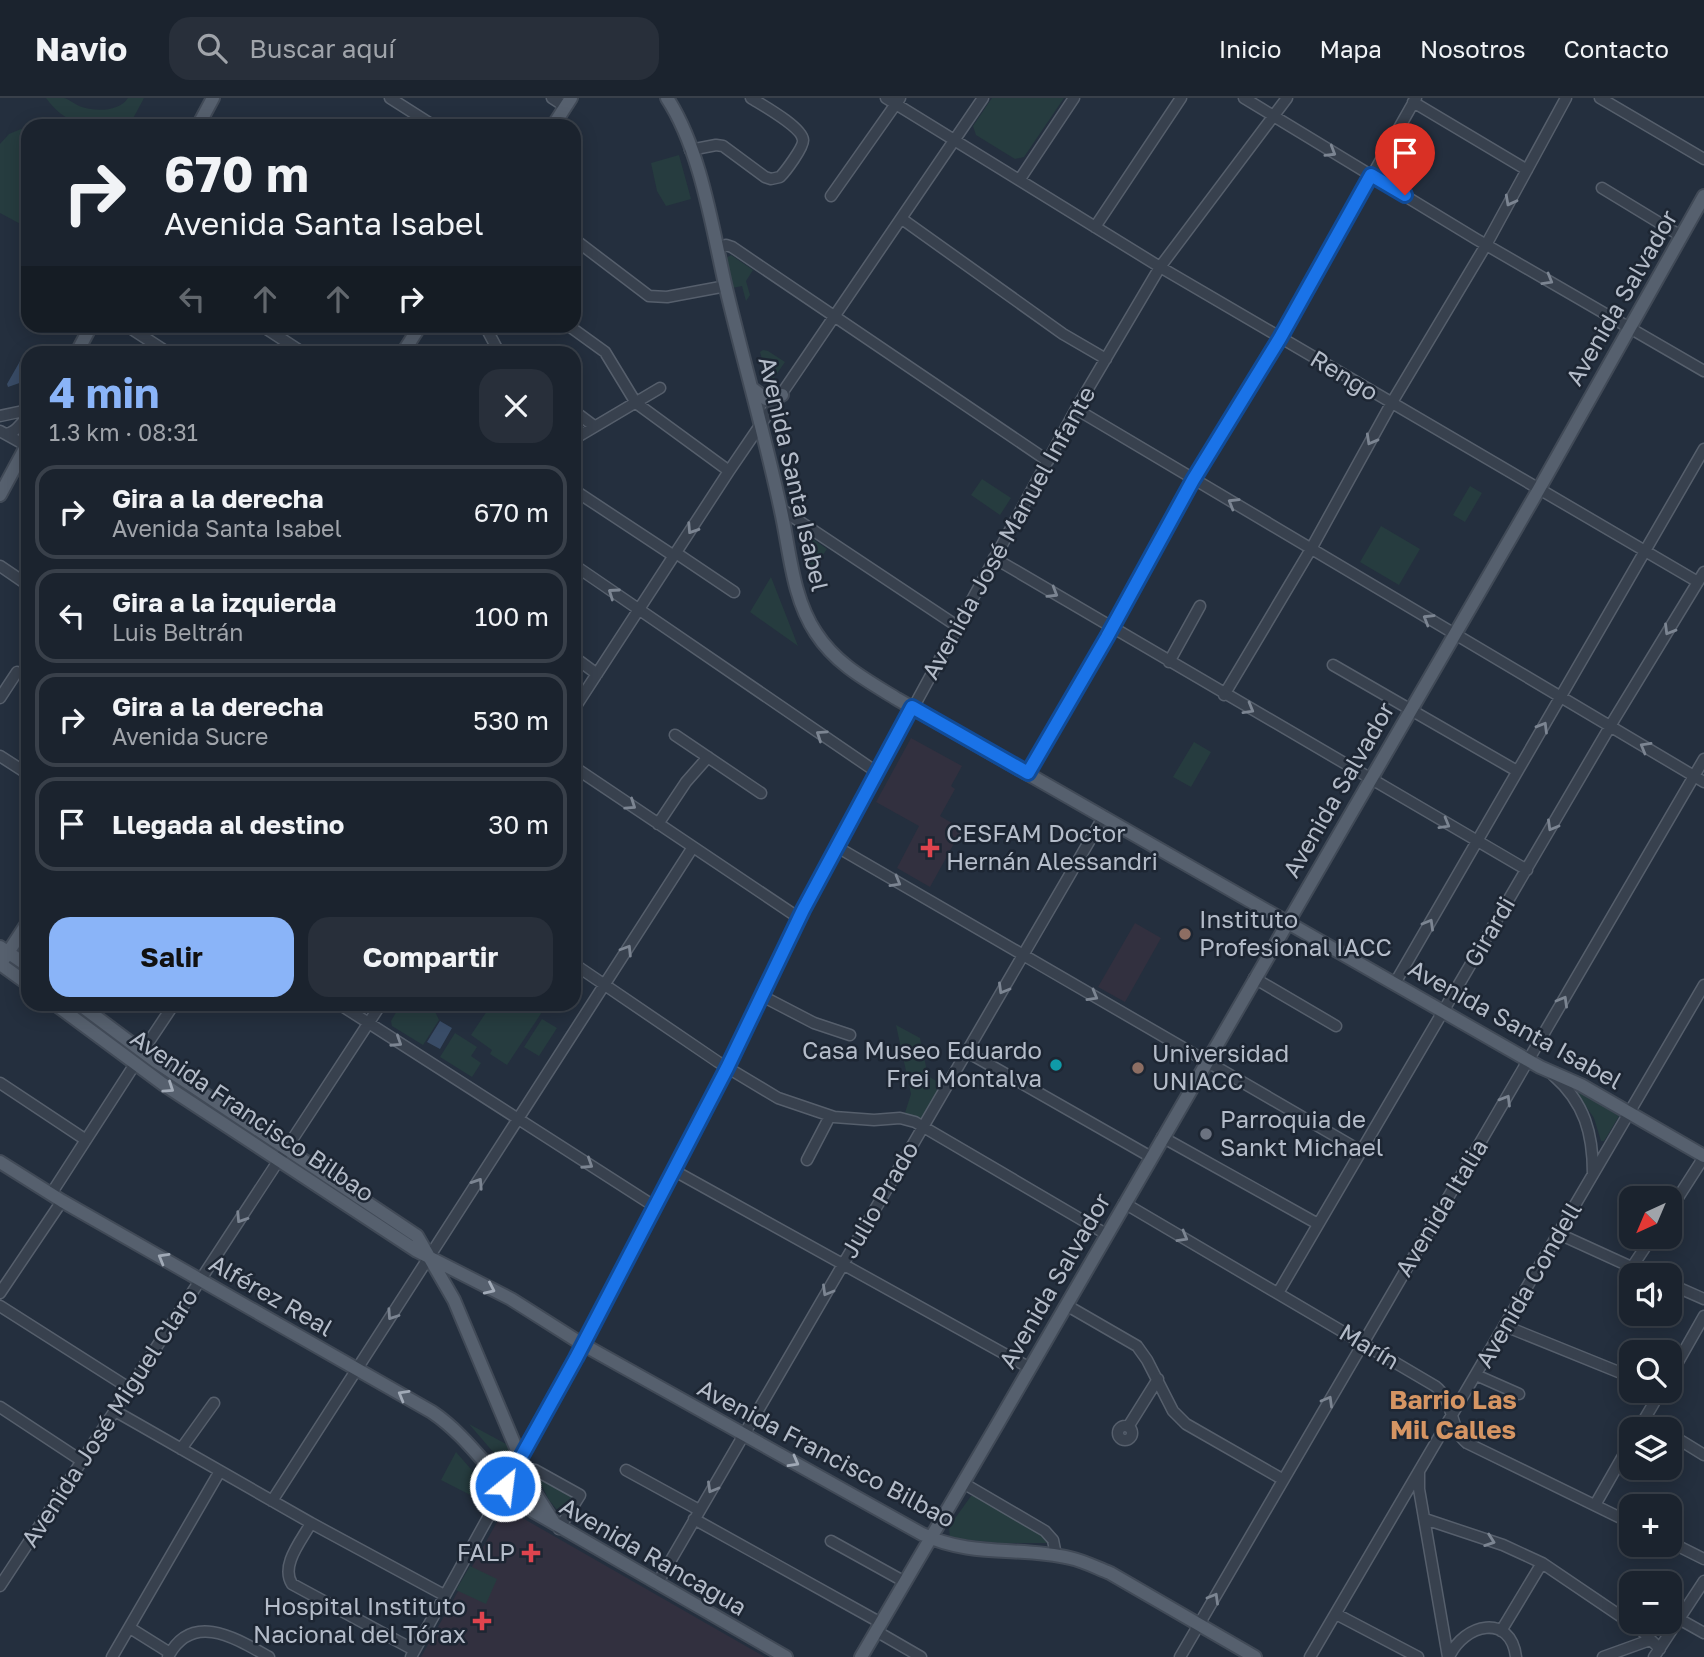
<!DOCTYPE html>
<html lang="es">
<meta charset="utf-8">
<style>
:root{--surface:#1b232e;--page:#282f3a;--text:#f1f3f6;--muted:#a0a4aa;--line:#39404a;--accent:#8ab4f8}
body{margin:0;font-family:"Golos Text",sans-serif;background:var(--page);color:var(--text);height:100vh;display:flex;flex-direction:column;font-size:26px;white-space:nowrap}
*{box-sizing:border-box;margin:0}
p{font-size:23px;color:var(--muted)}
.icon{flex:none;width:38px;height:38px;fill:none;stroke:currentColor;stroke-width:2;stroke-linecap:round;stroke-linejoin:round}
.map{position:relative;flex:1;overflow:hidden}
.drawer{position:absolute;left:21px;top:248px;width:560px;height:665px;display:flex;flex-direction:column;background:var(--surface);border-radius:21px;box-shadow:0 4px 18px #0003,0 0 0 2px var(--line)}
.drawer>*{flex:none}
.top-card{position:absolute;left:21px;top:21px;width:560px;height:214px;border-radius:21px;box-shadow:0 4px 18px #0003,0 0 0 2px var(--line);background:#1b232e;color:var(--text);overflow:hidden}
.needle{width:46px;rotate:224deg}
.tools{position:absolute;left:1619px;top:1088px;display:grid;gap:14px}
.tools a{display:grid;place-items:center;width:63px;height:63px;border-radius:14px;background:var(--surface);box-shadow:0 4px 18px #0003,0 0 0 2px var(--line);font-size:35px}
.pin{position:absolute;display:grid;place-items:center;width:60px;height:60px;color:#fff;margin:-72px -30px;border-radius:50% 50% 50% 0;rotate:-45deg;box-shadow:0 0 7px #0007}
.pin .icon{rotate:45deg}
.me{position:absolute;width:77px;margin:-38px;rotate:29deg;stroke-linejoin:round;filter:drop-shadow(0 0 5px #0008)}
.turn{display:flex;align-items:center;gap:24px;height:147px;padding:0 28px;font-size:32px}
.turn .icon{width:91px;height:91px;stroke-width:2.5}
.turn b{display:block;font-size:49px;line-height:60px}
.lanes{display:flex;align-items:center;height:66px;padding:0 28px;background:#0003;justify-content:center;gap:35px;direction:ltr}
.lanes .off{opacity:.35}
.round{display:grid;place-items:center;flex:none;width:74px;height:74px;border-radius:21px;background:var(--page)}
.headline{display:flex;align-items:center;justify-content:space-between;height:119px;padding:0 28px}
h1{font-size:42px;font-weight:700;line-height:52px;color:var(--accent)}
.primary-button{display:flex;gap:14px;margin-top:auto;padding:14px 28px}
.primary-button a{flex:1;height:80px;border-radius:21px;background:var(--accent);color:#111;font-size:28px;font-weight:700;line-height:80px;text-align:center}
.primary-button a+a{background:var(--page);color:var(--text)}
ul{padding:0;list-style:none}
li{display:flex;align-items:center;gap:21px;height:94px;margin:0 14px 10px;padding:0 14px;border:4px solid var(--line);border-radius:21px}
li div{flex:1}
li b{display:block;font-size:26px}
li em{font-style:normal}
header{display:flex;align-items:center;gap:42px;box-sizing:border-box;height:98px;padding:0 35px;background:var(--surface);border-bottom:2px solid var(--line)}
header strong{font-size:33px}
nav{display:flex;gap:38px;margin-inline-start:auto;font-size:24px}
.search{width:490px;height:63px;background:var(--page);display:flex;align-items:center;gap:18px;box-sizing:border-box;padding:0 24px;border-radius:21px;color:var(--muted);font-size:26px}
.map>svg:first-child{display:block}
.medical{fill:#32303f}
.green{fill:#263c3f}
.water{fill:#394c67}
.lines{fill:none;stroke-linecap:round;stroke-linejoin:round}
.minor-casing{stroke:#565f6c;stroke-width:13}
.major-casing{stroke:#414a57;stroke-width:16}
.minor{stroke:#38414e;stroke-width:10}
.major{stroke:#56606e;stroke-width:12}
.oneway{stroke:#7c8592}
.oneway2{stroke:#a1aab7}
.route-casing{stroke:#114b97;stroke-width:18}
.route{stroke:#1a73e8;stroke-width:12}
.health-dot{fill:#e0444e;stroke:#1d2633;stroke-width:2.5}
.education-dot{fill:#8d6e63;stroke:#1d2633;stroke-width:2.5}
.culture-dot{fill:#0f9aa8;stroke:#1d2633;stroke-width:2.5}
.worship-dot{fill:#6b7280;stroke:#1d2633;stroke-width:2.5}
.labels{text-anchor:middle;stroke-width:5;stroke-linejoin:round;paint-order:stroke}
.street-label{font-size:24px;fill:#b4bcc9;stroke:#1d2633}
.poi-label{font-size:24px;fill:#b4bcc9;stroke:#1d2633;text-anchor:start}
.neighbourhood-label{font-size:26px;font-weight:bold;fill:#d59563;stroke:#1d2633}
</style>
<header>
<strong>Navio</strong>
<div class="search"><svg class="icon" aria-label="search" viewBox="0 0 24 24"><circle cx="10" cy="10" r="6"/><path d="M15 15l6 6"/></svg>Buscar aquí</div>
<nav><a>Inicio</a><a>Mapa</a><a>Nosotros</a><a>Contacto</a></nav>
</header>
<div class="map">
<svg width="1704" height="1559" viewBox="0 0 1704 1559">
<rect width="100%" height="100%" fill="#242f3e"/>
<path class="medical" d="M 911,640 L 962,668 L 951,688 L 955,691 L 940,718 L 962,731 L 930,789 L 897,770 L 919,728 L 876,704 Z
M 1135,825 L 1161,840 L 1125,904 L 1098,889 Z
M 505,1410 L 765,1559 L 421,1559 Z"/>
<path class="green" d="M 46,0 C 51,0 59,0 64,0 C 69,1 74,6 79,8 C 94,14 119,14 128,0 L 144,0 L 129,28 C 94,28 69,32 46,0 Z
M 992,0 L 1064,0 L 1024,59 L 1015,61 L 976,37 L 973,28 Z
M 21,31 L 28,32 L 28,130 L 0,115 L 0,46 L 9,36 Z
M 679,57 L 691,101 L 666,108 L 657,93 L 651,65 Z
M 731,157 L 753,172 L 746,183 L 750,197 L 746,203 L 742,188 L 732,190 L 726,160 Z
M 763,252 L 768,253 L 785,264 L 769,287 L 760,254 Z
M 982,381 L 1011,400 L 1000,417 L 971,397 Z
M 1470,388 L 1482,395 L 1465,424 L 1453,417 Z
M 1381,428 L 1420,451 L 1399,487 L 1360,464 Z
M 803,434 L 827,451 L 812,473 Z
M 771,479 L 798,548 L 750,514 Z
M 1194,644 L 1211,654 L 1191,689 L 1173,679 Z
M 401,906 L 435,907 L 433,909 L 439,922 L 423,947 L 392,928 L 391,923 Z
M 65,907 L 71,907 L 144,961 L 267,1043 L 266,1046 L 142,964 Z
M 491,907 L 541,907 L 538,911 L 542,914 L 507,967 L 490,956 L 492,952 L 471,937 Z
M 542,921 L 557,930 L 539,958 L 524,949 Z
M 896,927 L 920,940 L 928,978 L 943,987 L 921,1024 L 904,1018 L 911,996 Z
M 455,935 L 477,949 L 471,958 L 481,965 L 472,979 L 440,959 Z
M 1579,993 L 1619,1018 L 1604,1043 L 1601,1043 L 1594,1020 L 1577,995 Z
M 469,1326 L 506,1346 L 510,1353 L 505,1362 L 500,1362 Z
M 456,1354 L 490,1393 L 484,1404 L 441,1382 Z
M 542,1379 L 574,1399 L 562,1418 L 549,1402 L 540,1384 Z
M 971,1398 L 978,1398 L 1047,1439 L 1051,1445 L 1000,1445 L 950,1440 L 949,1429 Z
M 470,1468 L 497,1481 L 486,1506 L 456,1492 Z"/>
<path class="water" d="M 23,258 L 28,261 L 28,282 L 8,289 L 7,286 Z
M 440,923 L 452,930 L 440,951 L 427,944 Z"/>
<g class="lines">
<g class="minor-casing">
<path id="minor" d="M 390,0 L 434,28
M 552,0 L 566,9
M 886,0 L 1160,169 L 1698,484
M 1244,0 L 1476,141 L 1704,273
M 1600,0 L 1704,61
M 1413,4 L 1527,72
M 690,52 L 716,47 L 723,48 L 765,79 L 771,81 L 780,79 C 785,74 804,49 803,42 C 802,29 762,7 751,0
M 1020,81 L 1074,0
M 1602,90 L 1681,138
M 831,98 L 900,0
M 902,121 L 1063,236 L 1106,261
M 1095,129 L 1181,0
M 574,141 L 649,198 L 667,199 L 726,188
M 717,150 L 726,147 L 732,149 L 1048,363
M 127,228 L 170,256
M 262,228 L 305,256
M 485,228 L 500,256
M 569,228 L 605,254 L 636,305 L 729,373
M 1076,311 L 1704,684
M 574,313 L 594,328
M 0,318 L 28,312
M 0,333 L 27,348
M 6,336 C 18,334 19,325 28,320
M 574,341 L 660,290
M 574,392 L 674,458
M 781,411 L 957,528
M 676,455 L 734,494
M 994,460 L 1527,772
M 574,467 L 878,675
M 0,468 L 28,487
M 574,559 L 597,576
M 1169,564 L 1200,508
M 1333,567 L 1517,673
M 1224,597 L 1311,451 L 1391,306 L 1486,147 L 1566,0
M 0,600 L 17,574
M 574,611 L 729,373 L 983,0
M 675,637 L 761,695
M 0,658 L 28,676
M 574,669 L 799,820
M 1028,675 L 1107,539 L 1193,382 L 1280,240 L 1416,0
M 658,726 L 686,684 L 708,659
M 837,749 L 1361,1053
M 574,866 L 718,964 L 778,1000 L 834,1019 L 874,1022 L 900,1020 L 915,1024 L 1106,1136
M 1254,880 L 1336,928
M 1395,885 L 1704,351
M 762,898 L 814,925 L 850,937
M 339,906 L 654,1108
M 142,954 L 174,906
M 967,954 L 1151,1059
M 1553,977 C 1585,1005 1593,1036 1593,1076
M 0,985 L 86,1042
M 1162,1039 L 1318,1126
M 807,1062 L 830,1018
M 673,1072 L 1030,1270
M 51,1096 L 135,966
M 1124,1105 L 1435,1288 C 1455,1303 1449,1331 1467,1345 L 1631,1425
M 1670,1112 L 1704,1059
M 1559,1136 L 1651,1178
M 1632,1169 L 1652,1139
M 1670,1186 L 1704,1201
M 0,1195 L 62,1103
M 1278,1195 L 1615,620 L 1704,474
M 1066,1207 L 1137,1248 L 1147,1262 L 1173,1313 L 1186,1326 L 1282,1381
M 0,1208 L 129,1290
M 1505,1228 L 1631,1279
M 1476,1277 L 1519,1296
M 1670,1278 L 1704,1218
M 0,1309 L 82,1363
M 115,1313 L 311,1425 L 444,1497
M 1645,1320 L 1663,1332
M1118 1335a7 7 0 1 1 14 0a7 7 0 1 1-14 0Z
M 1128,1329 L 1158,1281
M 1638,1332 L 1661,1293
M 1670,1336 L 1704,1357
M 181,1351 L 214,1305
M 525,1371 L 535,1372 L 580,1397 L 559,1431
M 626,1372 L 699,1412
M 1419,1374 L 1419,1391 L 1448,1559
M 963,1385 L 1045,1433 L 1053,1442 L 1056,1457
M 272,1403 L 693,749
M 1595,1407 L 1631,1344
M 694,1421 L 881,1525
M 1425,1421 L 1503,1447 L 1542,1465 L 1641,1532 L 1660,1551
M 311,1425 C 302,1442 280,1467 292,1486 L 414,1552
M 831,1443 L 905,1484
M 1670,1444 L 1704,1461
M 657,1486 L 1104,718
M 0,1488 L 381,906
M 1336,1516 L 1418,1559
M 1679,1521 L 1704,1535
M 130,1530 L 170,1555
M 876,1533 L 921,1559
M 1501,1533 L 1542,1465
M 112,1559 L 220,1373
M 168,1559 C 192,1512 237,1541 269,1559
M 411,1559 L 576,1260 L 727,970 L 803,812 L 1076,311 L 1160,169 L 1287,0
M 1180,1559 L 1704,661
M 1310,1559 L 1704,887
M 1449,1559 C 1464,1525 1511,1515 1516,1559
M 1603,1559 L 1650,1542
M 1654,1559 L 1704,1483"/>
</g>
<g class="major-casing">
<path id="major" d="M 667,0 C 700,50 712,128 725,186 C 743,262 765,337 781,413 C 790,453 792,499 816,535 C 836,566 866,582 897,601 L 1540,969 L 1581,987 L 1704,1058
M 198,28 L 213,0
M 553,28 L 571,0
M 76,256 L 91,228
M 402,256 L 420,228
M 753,291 L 766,301 L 782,297
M 0,397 L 28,345
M 0,849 L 28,868
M 0,866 L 28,886
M 0,867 L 28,824
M 55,906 L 163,986 L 417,1153 L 511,1201 L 582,1246 L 922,1436 C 973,1460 1018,1448 1070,1460 C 1084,1463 1097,1470 1110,1475 L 1255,1559
M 79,906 L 155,963 L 417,1138 L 454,1202 L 535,1395 L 553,1423
M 0,1064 L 62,1103 L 432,1314 C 472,1341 495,1384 533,1413 L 786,1559
M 861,1559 L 997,1327 L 1539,391 L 1704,98"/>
</g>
<use href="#minor" class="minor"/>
<use href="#major" class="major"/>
</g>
<defs><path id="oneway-chevron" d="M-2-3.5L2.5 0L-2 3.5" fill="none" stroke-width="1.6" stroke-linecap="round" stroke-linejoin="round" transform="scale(1.75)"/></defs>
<g class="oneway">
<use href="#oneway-chevron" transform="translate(1331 54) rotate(31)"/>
<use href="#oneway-chevron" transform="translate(1510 103) rotate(118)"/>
<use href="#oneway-chevron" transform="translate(1548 182) rotate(30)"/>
<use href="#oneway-chevron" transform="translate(1371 342) rotate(119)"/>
<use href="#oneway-chevron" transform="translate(1233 405) rotate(-149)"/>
<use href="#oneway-chevron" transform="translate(692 431) rotate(123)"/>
<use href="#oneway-chevron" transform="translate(613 495) rotate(-145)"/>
<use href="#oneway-chevron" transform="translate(1053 495) rotate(31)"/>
<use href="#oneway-chevron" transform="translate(1428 521) rotate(-149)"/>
<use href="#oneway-chevron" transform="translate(1669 532) rotate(121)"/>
<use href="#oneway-chevron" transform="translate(1249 611) rotate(30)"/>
<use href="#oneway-chevron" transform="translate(1543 629) rotate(-59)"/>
<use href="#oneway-chevron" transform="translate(821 637) rotate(-146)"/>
<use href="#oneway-chevron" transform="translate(1645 649) rotate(-150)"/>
<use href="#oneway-chevron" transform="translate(631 707) rotate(34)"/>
<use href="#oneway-chevron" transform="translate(1445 726) rotate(30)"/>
<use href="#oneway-chevron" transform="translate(1552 728) rotate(120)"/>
<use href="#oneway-chevron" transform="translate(896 784) rotate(30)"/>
<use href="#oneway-chevron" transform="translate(1429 826) rotate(-60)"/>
<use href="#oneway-chevron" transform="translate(627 852) rotate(-58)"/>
<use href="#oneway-chevron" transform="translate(1003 891) rotate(120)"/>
<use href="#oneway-chevron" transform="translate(1093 898) rotate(30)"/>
<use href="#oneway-chevron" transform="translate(1563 903) rotate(-60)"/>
<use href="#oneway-chevron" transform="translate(397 944) rotate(33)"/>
<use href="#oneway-chevron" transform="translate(1506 1002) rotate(-59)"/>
<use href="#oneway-chevron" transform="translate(588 1066) rotate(33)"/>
<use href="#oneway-chevron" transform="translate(478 1085) rotate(-57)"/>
<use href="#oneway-chevron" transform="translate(241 1120) rotate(123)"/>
<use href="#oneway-chevron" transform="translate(1183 1139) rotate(30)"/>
<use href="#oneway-chevron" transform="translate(827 1193) rotate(120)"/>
<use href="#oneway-chevron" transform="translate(392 1217) rotate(124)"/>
<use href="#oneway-chevron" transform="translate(1328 1303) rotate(-60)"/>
<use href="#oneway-chevron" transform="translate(712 1390) rotate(120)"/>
<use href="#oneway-chevron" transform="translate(1490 1443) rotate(19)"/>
<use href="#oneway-chevron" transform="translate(1214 1500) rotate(-60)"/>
</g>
<g class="oneway2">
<use href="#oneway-chevron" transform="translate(169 990) rotate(34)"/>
<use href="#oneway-chevron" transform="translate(163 1160) rotate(-150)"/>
<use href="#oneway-chevron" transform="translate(490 1191) rotate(25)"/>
<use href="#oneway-chevron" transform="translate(403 1297) rotate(-150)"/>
<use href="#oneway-chevron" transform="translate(794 1364) rotate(29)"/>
</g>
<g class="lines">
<g class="route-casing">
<path id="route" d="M 505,1388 L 576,1260 L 727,970 L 803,812 L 912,609 L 1028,675 L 1107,539 L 1193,382 L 1280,240 L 1371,77 L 1405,97"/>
</g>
<use href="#route" class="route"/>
</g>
<g class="health-dot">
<path d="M926.5 739.5h7v7h7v7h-7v7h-7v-7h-7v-7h7z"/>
<path d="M527.5 1444.5h7v7h7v7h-7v7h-7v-7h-7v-7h7z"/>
<path d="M478.5 1512.5h7v7h7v7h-7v7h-7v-7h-7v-7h7z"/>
</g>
<g class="education-dot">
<circle cx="1185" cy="836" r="7"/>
<circle cx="1138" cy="970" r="7"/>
</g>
<circle class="culture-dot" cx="1056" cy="967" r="7"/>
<circle class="worship-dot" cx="1206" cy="1036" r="7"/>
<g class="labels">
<g class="street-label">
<text transform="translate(1622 200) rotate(-60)" y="8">Avenida Salvador</text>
<text transform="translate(1344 278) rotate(31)" y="8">Rengo</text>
<text transform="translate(793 376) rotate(77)" y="8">Avenida Santa Isabel</text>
<text transform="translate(1009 435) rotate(-61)" y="8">Avenida José Manuel Infante</text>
<text transform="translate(1339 692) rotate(-60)" y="8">Avenida Salvador</text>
<text transform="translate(1490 834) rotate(-60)" y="8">Girardi</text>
<text transform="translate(1515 927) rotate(29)" y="8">Avenida Santa Isabel</text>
<text transform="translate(252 1018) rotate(34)" y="8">Avenida Francisco Bilbao</text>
<text transform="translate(880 1102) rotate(-60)" y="8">Julio Prado</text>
<text transform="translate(1442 1110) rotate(-59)" y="8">Avenida Italia</text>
<text transform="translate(1055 1183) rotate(-60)" y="8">Avenida Salvador</text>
<text transform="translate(1529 1187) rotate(-60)" y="8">Avenida Condell</text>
<text transform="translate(271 1198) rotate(30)" y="8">Alférez Real</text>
<text transform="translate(1369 1249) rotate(31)" y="8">Marín</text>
<text transform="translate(110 1320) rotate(-57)" y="8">Avenida José Miguel Claro</text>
<text transform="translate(826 1356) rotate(28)" y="8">Avenida Francisco Bilbao</text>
<text transform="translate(653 1459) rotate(30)" y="8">Avenida Rancagua</text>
</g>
<g class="poi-label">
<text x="946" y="744">CESFAM Doctor<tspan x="946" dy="28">Hernán Alessandri</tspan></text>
<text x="1199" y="830">Instituto<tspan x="1199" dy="28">Profesional IACC</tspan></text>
<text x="1042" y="961" text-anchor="end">Casa Museo Eduardo<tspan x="1042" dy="28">Frei Montalva</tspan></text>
<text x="1152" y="964">Universidad<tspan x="1152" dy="28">UNIACC</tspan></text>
<text x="1220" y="1030">Parroquia de<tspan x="1220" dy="28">Sankt Michael</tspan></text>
<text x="515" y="1463" text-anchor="end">FALP</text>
<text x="466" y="1517" text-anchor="end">Hospital Instituto<tspan x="466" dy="28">Nacional del Tórax</tspan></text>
</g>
<g class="neighbourhood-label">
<text x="1453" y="1311">Barrio Las<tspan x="1453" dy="30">Mil Calles</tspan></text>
</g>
</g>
</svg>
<div class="tools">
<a><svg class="needle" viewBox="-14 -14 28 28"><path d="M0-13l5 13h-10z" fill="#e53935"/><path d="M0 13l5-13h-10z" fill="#a0a4aa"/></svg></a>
<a><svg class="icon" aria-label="sound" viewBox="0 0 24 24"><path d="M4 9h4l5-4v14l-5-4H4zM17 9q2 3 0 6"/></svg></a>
<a><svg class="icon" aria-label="search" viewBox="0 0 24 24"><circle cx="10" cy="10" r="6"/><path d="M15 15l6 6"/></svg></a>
<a><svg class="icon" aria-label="layers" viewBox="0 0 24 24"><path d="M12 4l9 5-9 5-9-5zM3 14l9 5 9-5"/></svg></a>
<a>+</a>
<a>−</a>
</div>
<div class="pin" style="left:1405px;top:97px;background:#d93025"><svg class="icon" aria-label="arrive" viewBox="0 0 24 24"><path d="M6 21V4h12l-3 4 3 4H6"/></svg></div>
<svg class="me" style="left:505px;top:1388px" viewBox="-20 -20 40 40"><circle r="17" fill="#1a73e8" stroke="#fff" stroke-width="3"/><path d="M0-11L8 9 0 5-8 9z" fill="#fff"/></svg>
<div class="top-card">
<div class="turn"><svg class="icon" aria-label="right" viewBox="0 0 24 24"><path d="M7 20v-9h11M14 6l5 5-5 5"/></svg><div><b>670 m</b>Avenida Santa Isabel</div></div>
<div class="lanes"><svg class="icon off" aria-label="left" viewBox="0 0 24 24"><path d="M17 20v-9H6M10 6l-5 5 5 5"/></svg><svg class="icon off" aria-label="ahead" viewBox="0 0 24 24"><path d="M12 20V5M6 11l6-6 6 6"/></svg><svg class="icon off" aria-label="ahead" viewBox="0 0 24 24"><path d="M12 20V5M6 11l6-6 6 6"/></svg><svg class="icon" aria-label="right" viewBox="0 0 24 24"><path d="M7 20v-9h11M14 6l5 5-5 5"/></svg></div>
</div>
<section class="drawer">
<div class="headline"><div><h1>4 min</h1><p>1.3 km · 08:31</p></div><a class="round"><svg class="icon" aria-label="close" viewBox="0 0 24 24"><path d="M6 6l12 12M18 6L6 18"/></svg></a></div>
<ul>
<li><svg class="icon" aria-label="right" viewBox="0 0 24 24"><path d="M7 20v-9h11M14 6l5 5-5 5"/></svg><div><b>Gira a la derecha</b><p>Avenida Santa Isabel</p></div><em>670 m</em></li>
<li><svg class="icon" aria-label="left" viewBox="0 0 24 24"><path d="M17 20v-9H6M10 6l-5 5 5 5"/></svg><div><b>Gira a la izquierda</b><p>Luis Beltrán</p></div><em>100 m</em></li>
<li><svg class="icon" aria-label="right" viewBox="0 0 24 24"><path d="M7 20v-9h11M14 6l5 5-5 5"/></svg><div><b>Gira a la derecha</b><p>Avenida Sucre</p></div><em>530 m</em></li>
<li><svg class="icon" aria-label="arrive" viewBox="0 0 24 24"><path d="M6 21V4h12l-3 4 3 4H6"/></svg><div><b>Llegada al destino</b></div><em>30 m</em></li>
</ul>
<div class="primary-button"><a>Salir</a><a>Compartir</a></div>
</section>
</div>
